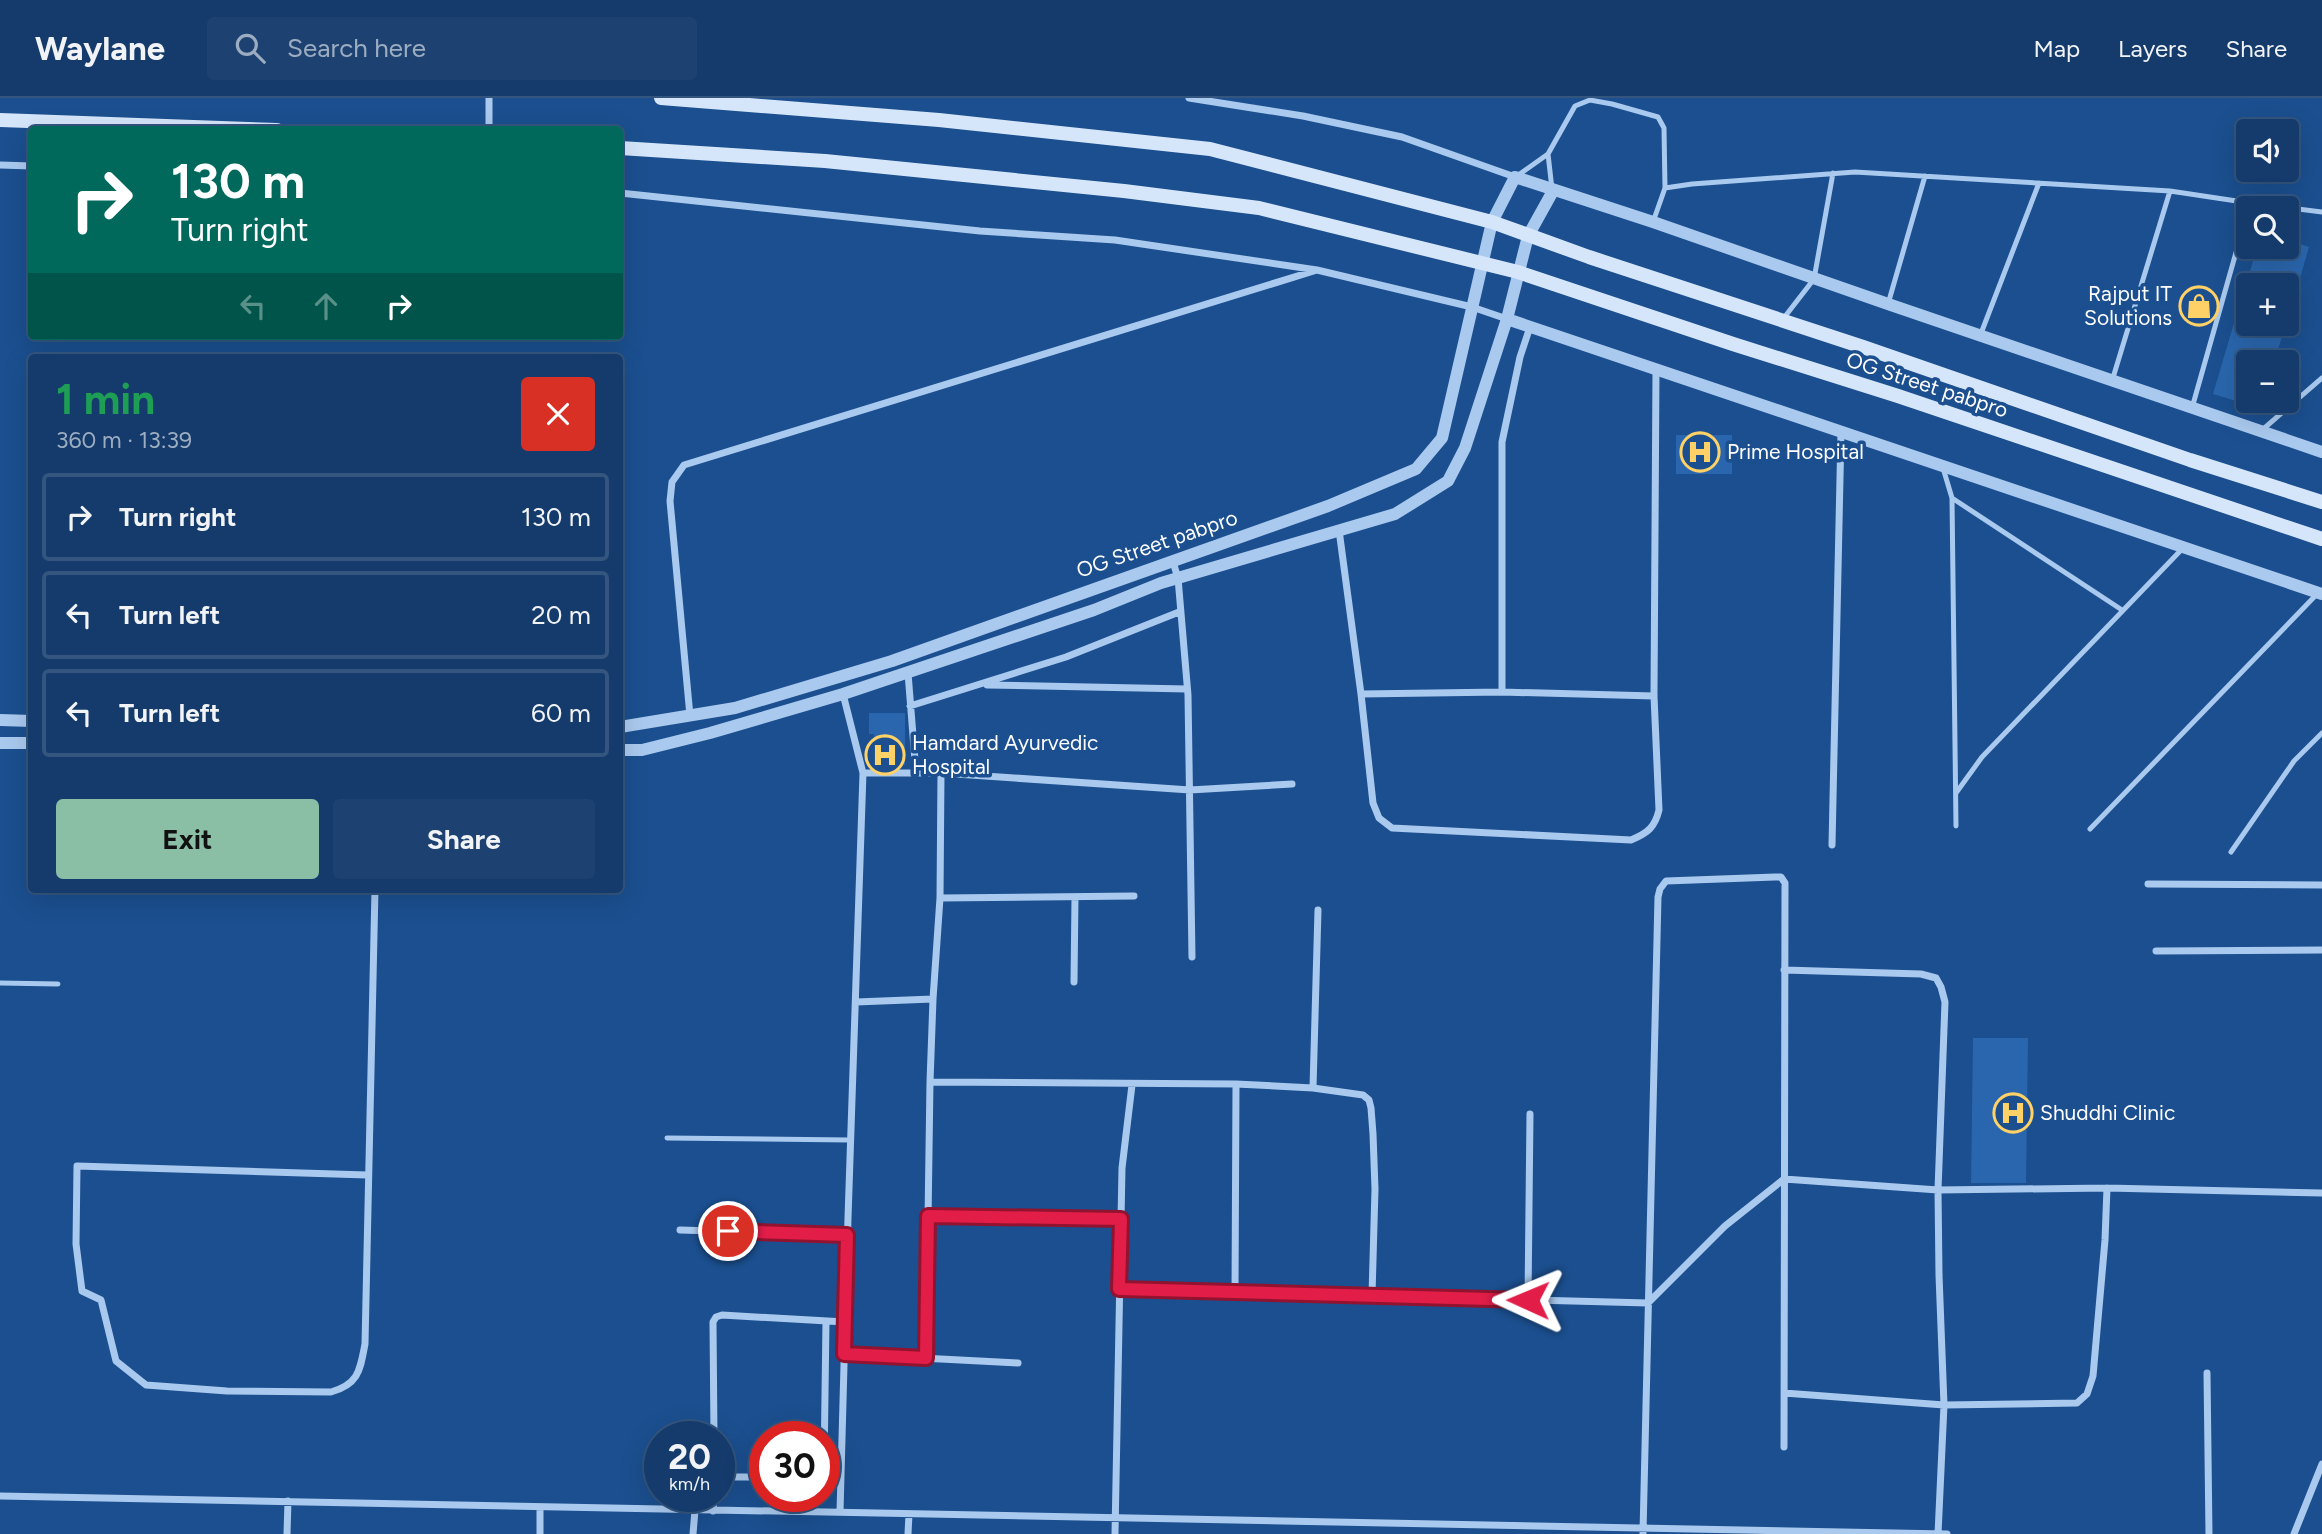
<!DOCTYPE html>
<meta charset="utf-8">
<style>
:root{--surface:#143b6b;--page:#1d4271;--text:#f1f3f6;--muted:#9dadc1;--line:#33557e;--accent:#8abfa5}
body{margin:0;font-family:Figtree,sans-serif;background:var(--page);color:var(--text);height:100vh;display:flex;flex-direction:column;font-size:26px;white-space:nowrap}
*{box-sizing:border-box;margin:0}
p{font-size:23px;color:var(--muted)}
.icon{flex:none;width:38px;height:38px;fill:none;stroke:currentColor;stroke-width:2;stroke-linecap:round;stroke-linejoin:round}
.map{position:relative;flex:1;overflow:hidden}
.side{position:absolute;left:28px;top:256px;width:595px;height:539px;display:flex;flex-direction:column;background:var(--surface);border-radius:7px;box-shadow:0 7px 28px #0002,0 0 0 2px var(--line)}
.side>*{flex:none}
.guide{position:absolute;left:28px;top:28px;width:595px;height:214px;border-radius:7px;box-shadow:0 7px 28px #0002,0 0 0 2px var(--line);background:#00695c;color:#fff;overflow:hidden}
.fabs{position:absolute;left:2236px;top:21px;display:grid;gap:14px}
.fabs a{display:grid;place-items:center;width:63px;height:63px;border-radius:7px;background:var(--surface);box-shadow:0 7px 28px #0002,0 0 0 2px var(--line);font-size:35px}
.speed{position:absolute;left:644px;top:1323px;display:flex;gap:14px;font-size:35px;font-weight:700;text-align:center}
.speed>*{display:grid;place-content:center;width:91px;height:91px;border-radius:50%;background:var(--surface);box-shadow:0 7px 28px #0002,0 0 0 2px var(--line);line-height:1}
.speed small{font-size:18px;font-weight:400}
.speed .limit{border:10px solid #d22;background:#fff;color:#111}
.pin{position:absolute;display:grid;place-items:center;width:60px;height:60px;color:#fff;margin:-30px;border:4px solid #fff;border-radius:50%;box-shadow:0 2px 7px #0007}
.me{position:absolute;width:77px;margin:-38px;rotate:271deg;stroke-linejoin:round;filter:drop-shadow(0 0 5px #0008)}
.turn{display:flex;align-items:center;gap:24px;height:147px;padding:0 28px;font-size:32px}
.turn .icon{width:91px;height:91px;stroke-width:2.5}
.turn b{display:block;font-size:49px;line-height:60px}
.lanes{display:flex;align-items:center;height:66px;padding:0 28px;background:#0003;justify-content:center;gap:35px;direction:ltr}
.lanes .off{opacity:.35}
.round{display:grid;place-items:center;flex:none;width:74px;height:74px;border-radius:7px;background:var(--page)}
.head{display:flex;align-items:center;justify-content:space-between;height:119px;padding:0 28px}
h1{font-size:42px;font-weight:700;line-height:52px;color:#1e9e55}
.primary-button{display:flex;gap:14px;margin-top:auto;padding:14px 28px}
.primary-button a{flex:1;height:80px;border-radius:7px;background:var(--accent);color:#111;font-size:28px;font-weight:700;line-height:80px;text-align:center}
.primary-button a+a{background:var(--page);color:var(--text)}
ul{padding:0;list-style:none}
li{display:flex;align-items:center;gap:21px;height:88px;margin:0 14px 10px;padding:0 14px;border:4px solid var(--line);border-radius:7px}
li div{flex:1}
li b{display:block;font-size:26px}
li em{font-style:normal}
header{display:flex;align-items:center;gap:42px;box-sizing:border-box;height:98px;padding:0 35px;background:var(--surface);border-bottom:2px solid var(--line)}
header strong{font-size:33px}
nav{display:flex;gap:38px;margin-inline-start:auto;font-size:24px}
.search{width:490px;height:63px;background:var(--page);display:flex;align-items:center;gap:18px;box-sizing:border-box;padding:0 24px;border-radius:7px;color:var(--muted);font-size:26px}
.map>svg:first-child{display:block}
.building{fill:#2a66ad}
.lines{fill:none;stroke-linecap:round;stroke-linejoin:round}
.service{stroke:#a9c9ee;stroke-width:5}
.minor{stroke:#a9c9ee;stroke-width:7}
.tertiary{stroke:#a9c9ee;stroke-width:12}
.secondary{stroke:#d6e6fa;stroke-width:14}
.route-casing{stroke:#92132f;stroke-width:18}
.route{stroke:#e11d48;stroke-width:12}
.labels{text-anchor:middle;stroke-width:7;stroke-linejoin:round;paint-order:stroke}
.poi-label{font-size:21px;fill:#fff;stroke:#1b4f8f;text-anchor:start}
.street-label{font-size:21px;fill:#fff;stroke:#1b4f8f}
</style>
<header>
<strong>Waylane</strong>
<div class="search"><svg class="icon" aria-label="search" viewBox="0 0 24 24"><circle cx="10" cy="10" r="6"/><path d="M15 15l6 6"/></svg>Search here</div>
<nav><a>Map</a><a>Layers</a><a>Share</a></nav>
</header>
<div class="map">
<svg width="2322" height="1436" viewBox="0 0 2322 1436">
<rect width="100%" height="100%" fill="#1b4f8f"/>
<path class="building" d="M 2287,142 L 2309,149 L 2298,187 L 2246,187 L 2257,149 L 2287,149 Z
M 2244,191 L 2249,192 L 2249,226 L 2286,226 L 2274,264 L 2249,264 L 2249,307 L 2213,296 Z
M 1676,337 L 1732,337 L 1732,376 L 1676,376 Z
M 869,615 L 905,615 L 905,667 L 874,667 L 874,636 L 869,636 Z
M 1973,940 L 2028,940 L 2026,1085 L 1971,1085 Z"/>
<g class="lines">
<path class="service" d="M 1548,56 L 1552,91
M 1517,78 L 1548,56 L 1575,8 L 1590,2 L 1612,6 L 1658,19 L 1664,30 L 1665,90
M 2250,105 L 2322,114
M 1653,124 L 1665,90 L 1692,86 L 1855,74 L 2170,93 L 2250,105 L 2192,310
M 1888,206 L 1925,78
M 1783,221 L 1814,181 L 1833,75
M 1980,238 L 2039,85
M 2112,283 L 2170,93
M 2261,333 L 2322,280
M 1943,370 L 1952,400 L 2122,512
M 1952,400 L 1956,728
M 1956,695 L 1982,659 L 2184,449
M 2090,731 L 2318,495
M 2231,754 L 2294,663 L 2322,635
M 0,885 L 58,886
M 667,1040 L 850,1042"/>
<path class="minor" d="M 1189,0 L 1303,18 L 1402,39 L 1515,79
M 489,32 L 489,0
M 0,67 L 32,68
M 620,95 L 980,133 L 1115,142 L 1317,172 L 1472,209 L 1507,221
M 1339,432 L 1361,596 L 1502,594 L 1502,344 L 1520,259 L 1530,229
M 1173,464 L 1178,480 L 1188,597 L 1192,859
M 908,575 L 916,675
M 987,587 L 1187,591
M 1502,594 L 1654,598
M 1361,596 L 1373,705 L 1379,720 L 1392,730 L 1631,742 C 1648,735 1655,729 1659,712 L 1654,598 L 1656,271
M 910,608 L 1066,559 L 1179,514
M 690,618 L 670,403 L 672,384 L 684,367 L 1317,172
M 863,675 L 941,675 L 940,800 L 933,901
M 941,675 L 1190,692 L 1292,686
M 1832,747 L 1841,334
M 2148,786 L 2322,787
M 940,800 L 1134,798
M 2156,853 L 2322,852
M 1074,884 L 1075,799
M 856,904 L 933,901 L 930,984
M 1313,990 L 1318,812
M 367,1077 L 77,1068 L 76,1146 L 82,1193 L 101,1202 L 116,1263 L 146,1287 L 227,1293 L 331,1294 C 359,1286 360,1272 365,1246 L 375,791
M 928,1118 L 1121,1121
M 680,1132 L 847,1137
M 1119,1191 L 1648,1205 L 1725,1128 L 1784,1081 L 1938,1092 L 1945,904 L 1941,889 L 1936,880 L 1921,876 L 1784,872
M 1235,1194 L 1236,986
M 1528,1202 L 1530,1016
M 844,1256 L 1018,1265
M 926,1260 L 930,984 L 1236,986 L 1313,990 L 1363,997 L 1369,1002 L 1371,1010 L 1373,1036 L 1375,1091 L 1372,1197
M 2207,1275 L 2209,1436
M 1784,1295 L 1944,1307 L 2077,1305 L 2087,1296 L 2093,1278 L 2105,1142 L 2107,1090
M 714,1339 L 713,1224 L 716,1219 L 722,1217 L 845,1224
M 824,1370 L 826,1223
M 719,1379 L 765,1379
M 0,1398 L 1947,1436
M 540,1409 L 540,1436
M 713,1413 L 714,1398
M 840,1414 L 848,1120 L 863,675 L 843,596
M 1643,1435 L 1658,799 L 1660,791 L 1666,783 L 1775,779 L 1781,779 L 1785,785 L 1784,1349
M 287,1436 L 288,1403
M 693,1436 L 695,1412
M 908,1436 L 909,1416
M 1115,1436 L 1122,1070 L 1132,987
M 1938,1436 L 1944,1307 L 1939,1177 L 1938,1092 L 2107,1090 L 2322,1095
M 2294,1436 L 2322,1366"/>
<path class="tertiary" d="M 1507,221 L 2322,496
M 0,622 L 32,623
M 620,629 L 735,610 L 892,563 L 1328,408 L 1416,371 L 1442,340 L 1492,124 L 1515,79 L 1653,124 L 1888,206 L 2322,354
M 0,645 L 32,645
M 620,652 L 642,652 L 710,635 L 843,596 L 1094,512 L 1161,485 L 1395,416 L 1448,383 L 1465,350 L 1507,221 L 1528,138 L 1553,93"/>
<path class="secondary" d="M 661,0 L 939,22 L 1210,51 L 1492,124 L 1589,159 L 1863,249 L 2190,362 L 2322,404
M 0,22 L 277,32
M 620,50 L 825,63 L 1124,93 L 1259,110 L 1518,174 L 1733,246 L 1898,298 L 2322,441"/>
</g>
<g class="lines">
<g class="route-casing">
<path id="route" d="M 728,1133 L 847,1137 L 844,1256 L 926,1260 L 928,1118 L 1121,1121 L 1119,1191 L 1528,1202"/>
</g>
<use href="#route" class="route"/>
</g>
<defs>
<g id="shop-ring" transform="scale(2.0125)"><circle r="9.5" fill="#1b4f8f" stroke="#ffd166" stroke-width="1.5"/><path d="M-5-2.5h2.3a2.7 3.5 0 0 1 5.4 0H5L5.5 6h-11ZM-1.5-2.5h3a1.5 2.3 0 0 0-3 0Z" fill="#ffd166"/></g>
<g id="hospital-ring" transform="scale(2.0125)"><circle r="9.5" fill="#1b4f8f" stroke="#ffd166" stroke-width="1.5"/><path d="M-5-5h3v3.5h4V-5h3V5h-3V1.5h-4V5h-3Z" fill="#ffd166"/></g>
</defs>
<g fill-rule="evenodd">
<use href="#shop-ring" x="2199" y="208"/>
<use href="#hospital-ring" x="1700" y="354"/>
<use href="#hospital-ring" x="885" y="657"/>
<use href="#hospital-ring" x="2013" y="1015"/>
</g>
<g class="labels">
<g class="poi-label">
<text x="2172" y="203" text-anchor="end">Rajput IT<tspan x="2172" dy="24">Solutions</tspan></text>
<text x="1727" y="361">Prime Hospital</text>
<text x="912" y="652">Hamdard Ayurvedic<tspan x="912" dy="24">Hospital</tspan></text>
<text x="2040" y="1022">Shuddhi Clinic</text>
</g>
<g class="street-label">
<text transform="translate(1927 287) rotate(18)" y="7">OG Street pabpro</text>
<text transform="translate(1157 446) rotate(-19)" y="7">OG Street pabpro</text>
</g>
</g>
</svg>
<div class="fabs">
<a><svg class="icon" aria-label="sound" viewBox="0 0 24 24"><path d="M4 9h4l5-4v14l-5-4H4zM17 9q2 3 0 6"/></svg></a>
<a><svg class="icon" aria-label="search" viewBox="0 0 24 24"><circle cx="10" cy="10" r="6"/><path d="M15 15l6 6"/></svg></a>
<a>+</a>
<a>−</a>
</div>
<div class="speed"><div>20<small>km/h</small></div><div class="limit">30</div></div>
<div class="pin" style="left:728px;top:1133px;background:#d93025"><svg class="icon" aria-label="arrive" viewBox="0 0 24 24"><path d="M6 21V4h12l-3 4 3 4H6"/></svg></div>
<svg class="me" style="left:1528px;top:1202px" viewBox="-20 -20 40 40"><path d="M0-17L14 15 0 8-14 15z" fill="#e11d48" stroke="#fff" stroke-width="4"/></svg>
<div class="guide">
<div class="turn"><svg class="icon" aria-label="right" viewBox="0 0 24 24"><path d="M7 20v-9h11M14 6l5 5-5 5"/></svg><div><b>130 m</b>Turn right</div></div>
<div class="lanes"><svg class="icon off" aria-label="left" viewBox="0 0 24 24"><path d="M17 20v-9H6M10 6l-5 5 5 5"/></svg><svg class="icon off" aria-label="ahead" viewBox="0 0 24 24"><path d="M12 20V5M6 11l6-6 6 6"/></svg><svg class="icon" aria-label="right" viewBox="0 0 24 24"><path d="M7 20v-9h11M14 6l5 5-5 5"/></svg></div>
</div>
<section class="side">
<div class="head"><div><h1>1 min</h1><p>360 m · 13:39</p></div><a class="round" style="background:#d93025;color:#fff"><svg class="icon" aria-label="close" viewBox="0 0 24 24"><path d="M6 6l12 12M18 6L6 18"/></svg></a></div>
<ul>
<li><svg class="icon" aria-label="right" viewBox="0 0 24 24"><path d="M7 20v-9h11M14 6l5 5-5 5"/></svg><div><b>Turn right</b></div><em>130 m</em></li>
<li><svg class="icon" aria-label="left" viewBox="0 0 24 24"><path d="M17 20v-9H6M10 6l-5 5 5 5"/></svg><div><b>Turn left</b></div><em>20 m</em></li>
<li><svg class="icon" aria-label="left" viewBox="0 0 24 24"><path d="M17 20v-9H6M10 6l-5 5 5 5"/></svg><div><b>Turn left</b></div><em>60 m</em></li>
</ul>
<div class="primary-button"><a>Exit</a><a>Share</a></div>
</section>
</div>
